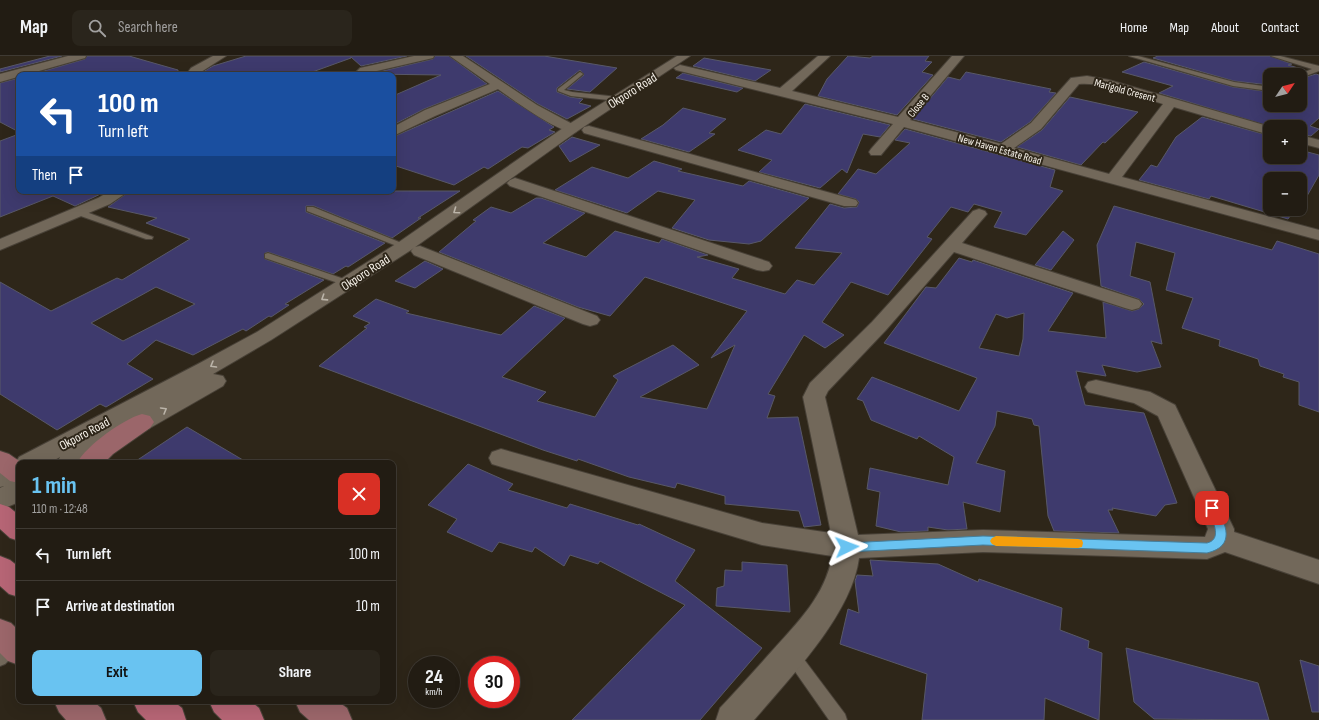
<!DOCTYPE html>
<meta charset="utf-8">
<style>
:root{--surface:#221c13;--page:#2a251c;--text:#f1f3f6;--muted:#a2a1a0;--line:#3f3a33;--accent:#69c3f1}
body{margin:0;font-family:"Sofia Sans Condensed",sans-serif;background:var(--page);color:var(--text);height:100vh;display:flex;flex-direction:column;font-size:15px;white-space:nowrap}
*{box-sizing:border-box;margin:0}
p{font-size:13px;color:var(--muted)}
.icon{flex:none;width:22px;height:22px;fill:none;stroke:currentColor;stroke-width:2;stroke-linecap:round;stroke-linejoin:round}
.map{position:relative;flex:1;overflow:hidden}
.details{position:absolute;left:16px;top:404px;width:380px;height:244px;display:flex;flex-direction:column;background:var(--surface);border-radius:8px;box-shadow:0 4px 16px #0002,0 0 0 1px var(--line)}
.details>*{flex:none}
.guide{position:absolute;left:16px;top:16px;width:380px;height:122px;border-radius:8px;box-shadow:0 4px 16px #0002,0 0 0 1px var(--line);background:#1a4fa0;color:#fff;overflow:hidden}
.needle{width:26px;rotate:55deg}
.fabs{position:absolute;left:1263px;top:12px;display:grid;gap:8px}
.fabs a{display:grid;place-items:center;width:44px;height:44px;border-radius:8px;background:var(--surface);box-shadow:0 4px 16px #0002,0 0 0 1px var(--line);font-size:20px}
.speed{position:absolute;left:408px;top:600px;display:flex;gap:8px;font-size:20px;font-weight:700;text-align:center}
.speed>*{display:grid;place-content:center;width:52px;height:52px;border-radius:50%;background:var(--surface);box-shadow:0 4px 16px #0002,0 0 0 1px var(--line);line-height:1}
.speed small{font-size:10px;font-weight:400}
.speed .limit{border:6px solid #d22;background:#fff;color:#111}
.pin{position:absolute;display:grid;place-items:center;width:34px;height:34px;color:#fff;margin:-17px;border-radius:8px;box-shadow:0 2px 6px #0006}
.me{position:absolute;width:44px;margin:-22px;rotate:87deg;stroke-linejoin:round;filter:drop-shadow(0 0 3px #0008)}
.turn{display:flex;align-items:center;gap:14px;height:84px;padding:0 16px;font-size:18px}
.turn .icon{width:52px;height:52px;stroke-width:2.5}
.turn b{display:block;font-size:28px;line-height:34px}
.then{display:flex;align-items:center;height:38px;padding:0 16px;background:#0003;gap:8px;font-size:15px}
.round{display:grid;place-items:center;flex:none;width:42px;height:42px;border-radius:8px;background:var(--page)}
.overview{display:flex;align-items:center;justify-content:space-between;height:68px;padding:0 16px}
h1{font-size:24px;font-weight:700;line-height:30px;color:var(--accent)}
.primary-button{display:flex;gap:8px;margin-top:auto;padding:8px 16px}
.primary-button a{flex:1;height:46px;border-radius:8px;background:var(--accent);color:#111;font-size:16px;font-weight:700;line-height:46px;text-align:center}
.primary-button a+a{background:var(--page);color:var(--text)}
ul{padding:0;list-style:none}
li{display:flex;align-items:center;gap:12px;height:52px;padding:0 16px;border-top:1px solid var(--line)}
li div{flex:1}
li b{display:block;font-size:15px}
li em{font-style:normal}
header{display:flex;align-items:center;gap:24px;box-sizing:border-box;height:56px;padding:0 20px;background:var(--surface);border-bottom:1px solid var(--line)}
header strong{font-size:19px}
nav{display:flex;gap:22px;margin-inline-start:auto;font-size:14px}
.search{width:280px;height:36px;background:var(--page);display:flex;align-items:center;gap:10px;box-sizing:border-box;padding:0 14px;border-radius:8px;color:var(--muted);font-size:15px}
.map>svg:first-child{display:block}
.building{fill:#3e3a6d;stroke:#585868;fill-rule:evenodd}
.lines{fill:none;stroke-linecap:round;stroke-linejoin:round}
.lane-casing{stroke:#484137;stroke-width:2}
.street-casing{stroke:#484137;stroke-width:2}
.secondary-casing{stroke:#484137;stroke-width:2}
.primary-casing{stroke:#484137;stroke-width:2}
.highway-casing{stroke:#484137;stroke-width:2}
.lane{fill:#72685a;fill-rule:evenodd}
.street{fill:#72685a;fill-rule:evenodd}
.secondary{fill:#72685a;fill-rule:evenodd}
.primary{fill:#9b666a;fill-rule:evenodd}
.highway{fill:#b66575;fill-rule:evenodd}
.oneway{stroke:#bbb4a9}
.route{fill:#69c3f1;stroke:#447f9d}
.slow{fill:#f59e0b}
.labels{text-anchor:middle;stroke-width:4;stroke-linejoin:round;paint-order:stroke}
.far-street-label{font-size:11px;fill:#f7f2ea;stroke:#2e2619}
.street-label{font-size:13px;fill:#f7f2ea;stroke:#2e2619}
</style>
<header>
<strong>Map</strong>
<div class="search"><svg class="icon" aria-label="search" viewBox="0 0 24 24"><circle cx="10" cy="10" r="6"/><path d="M15 15l6 6"/></svg>Search here</div>
<nav><a>Home</a><a>Map</a><a>About</a><a>Contact</a></nav>
</header>
<div class="map">
<svg width="1319" height="664" viewBox="0 0 1319 664">
<rect width="100%" height="100%" fill="#2e2619"/>
<path class="building" d="M 50,0 L 62,0 L 0,16 L 0,13 Z
M 87,0 L 129,0 L 178,14 L 178,19 L 30,19 L 85,3 Z
M 246,0 L 407,0 L 361,10 L 351,1 L 351,2 L 304,19 L 205,19 L 203,16 L 213,10 Z
M 435,0 L 449,0 L 487,28 L 424,53 L 393,69 L 393,40 L 441,19 L 370,18 L 433,3 Z
M 466,0 L 544,0 L 617,12 L 590,36 L 567,33 L 584,19 L 580,14 L 557,32 L 557,36 L 570,41 L 583,43 L 579,47 L 591,50 L 567,63 L 538,48 Z
M 848,0 L 870,2 L 873,0 L 929,0 L 925,5 L 932,6 L 922,16 L 933,19 L 897,59 L 818,40 L 827,23 Z
M 1158,0 L 1270,0 L 1292,8 L 1288,9 L 1305,14 L 1297,19 L 1270,19 L 1270,29 L 1234,25 L 1153,2 Z
M 704,2 L 771,14 L 755,25 L 693,10 Z
M 1144,6 L 1233,31 L 1270,36 L 1270,49 L 1300,49 L 1300,23 L 1316,18 L 1319,19 L 1319,62 L 1310,70 L 1319,73 L 1311,80 L 1300,78 L 1300,71 L 1272,71 L 1159,37 L 1173,30 L 1122,16 Z
M 966,16 L 1051,33 L 1049,36 L 1056,37 L 1030,66 L 1001,86 L 913,63 L 948,21 L 960,24 Z
M 683,17 L 743,32 L 737,36 L 676,22 Z
M 19,22 L 19,76 L 0,66 L 0,27 Z
M 498,35 L 554,71 L 549,74 L 555,76 L 528,92 L 522,91 L 488,113 L 484,111 L 454,129 L 393,109 L 393,81 Z
M 1070,41 L 1138,56 L 1105,87 L 1103,86 L 1081,109 L 1017,91 L 1042,74 Z
M 805,48 L 890,69 L 880,81 L 863,78 L 847,117 L 842,113 L 820,132 L 759,116 L 772,104 L 738,94 L 766,74 L 781,78 Z
M 683,52 L 726,63 L 709,77 L 715,78 L 689,96 L 641,83 L 663,69 Z
M 1202,61 L 1270,80 L 1270,101 L 1300,101 L 1300,94 L 1319,99 L 1319,119 L 1303,147 L 1300,146 L 1300,123 L 1270,123 L 1270,153 L 1295,153 L 1288,163 L 1211,140 L 1209,143 L 1139,124 L 1151,109 L 1157,111 L 1176,81 Z
M 905,73 L 1055,114 L 1050,131 L 1063,135 L 1026,179 L 994,171 L 1002,156 L 974,148 L 968,156 L 951,151 L 927,181 L 932,183 L 888,239 L 851,226 L 822,266 L 844,279 L 825,292 L 804,279 L 768,338 L 775,340 L 767,362 L 798,361 L 821,469 L 804,471 L 799,455 L 725,448 L 725,440 L 677,427 L 675,432 L 629,421 L 578,403 L 577,405 L 543,394 L 319,310 L 367,272 L 364,271 L 370,267 L 353,260 L 376,243 L 409,255 L 406,257 L 501,279 L 534,250 L 565,262 L 502,321 L 546,336 L 537,345 L 595,361 L 618,324 L 613,320 L 673,289 L 699,309 L 640,341 L 707,353 L 735,289 L 711,302 L 747,255 L 645,221 L 610,260 L 578,251 L 439,196 L 476,165 L 473,164 L 491,151 L 511,157 L 536,142 L 541,142 L 585,157 L 543,187 L 586,201 L 615,175 L 659,187 L 662,183 L 708,199 L 697,201 L 739,213 L 732,222 L 785,238 L 797,224 L 814,229 L 842,197 L 795,192 L 830,148 L 844,152 L 857,151 L 859,146 L 856,143 L 838,138 L 858,113 L 876,118 L 910,87 L 895,84 Z
M 19,78 L 19,135 L 107,135 L 75,150 L 53,140 L 0,161 L 0,85 Z
M 572,81 L 600,89 L 570,106 L 559,90 Z
M 654,105 L 682,113 L 678,115 L 743,130 L 749,125 L 809,142 L 761,185 L 749,188 L 709,184 L 672,172 L 695,144 L 658,135 L 627,157 L 555,134 L 592,111 L 628,122 Z
M 130,135 L 460,135 L 418,162 L 421,162 L 392,182 L 314,150 L 306,150 L 306,156 L 385,187 L 348,211 L 346,210 L 333,218 L 268,196 L 265,197 L 265,203 L 324,224 L 285,248 L 289,249 L 271,261 L 269,260 L 246,275 L 243,273 L 193,299 L 156,284 L 127,308 L 153,323 L 106,351 L 100,348 L 57,374 L 0,338 L 0,226 L 51,255 L 117,222 L 122,224 L 190,183 L 146,167 L 157,162 L 108,151 ZM 156,231 L 195,248 L 123,285 L 91,267 Z
M 1114,150 L 1272,194 L 1277,185 L 1319,198 L 1319,356 L 1299,349 L 1299,326 L 1283,321 L 1284,318 L 1260,310 L 1258,303 L 1219,290 L 1220,284 L 1182,272 L 1193,242 L 1166,234 L 1175,197 L 1136,186 L 1130,220 L 1150,226 L 1162,288 L 1151,285 L 1161,311 L 1137,316 L 1102,309 L 1106,320 L 1076,315 L 1085,349 L 1144,357 L 1177,447 L 1165,449 L 1156,460 L 1112,452 L 1113,454 L 1108,454 L 1119,477 L 1054,475 L 1048,460 L 1039,370 L 1034,369 L 1032,363 L 997,355 L 995,370 L 976,407 L 1005,415 L 1000,456 L 963,446 L 967,473 L 948,474 L 928,471 L 928,475 L 901,476 L 876,470 L 880,436 L 867,433 L 870,412 L 948,429 L 954,401 L 919,380 L 917,383 L 871,364 L 863,345 L 857,343 L 872,321 L 959,355 L 977,322 L 884,287 L 926,231 L 936,232 L 959,202 L 972,206 L 973,204 L 1073,237 L 1048,275 L 1106,282 L 1103,246 L 1132,255 L 1139,253 L 1144,248 L 1139,243 L 1101,230 L 1097,189 ZM 1024,257 L 1023,283 L 1019,300 L 979,292 L 996,258 L 1007,262 Z
M 1063,175 L 1074,184 L 1051,214 L 1035,209 Z
M 425,205 L 443,213 L 415,232 L 395,225 Z
M 187,371 L 248,407 L 133,407 Z
M 468,408 L 513,428 L 508,434 L 567,452 L 570,448 L 638,469 L 639,468 L 695,494 L 675,525 L 762,592 L 700,664 L 572,664 L 685,549 L 600,505 L 598,508 L 570,499 L 564,510 L 535,491 L 532,496 L 499,486 L 492,496 L 447,476 L 457,463 L 428,449 Z
M 870,504 L 938,508 L 978,526 L 979,523 L 1062,552 L 1060,574 L 1089,585 L 1088,592 L 1102,597 L 1099,664 L 1045,642 L 1044,664 L 922,664 L 927,618 L 840,588 L 848,553 L 859,557 L 855,525 L 857,519 L 873,520 Z
M 742,506 L 787,509 L 790,556 L 716,550 L 717,532 L 724,530 L 725,514 L 742,515 Z
M 1126,592 L 1258,627 L 1269,664 L 1154,663 L 1134,646 Z
M 1300,604 L 1319,610 L 1319,656 L 1312,656 Z"/>
<g class="lines">
<g class="lane-casing">
<path id="lane" d="M 1129,0 L 1138,0 L 1234,26 L 1270,31 L 1270,35 L 1233,30 Z
M 1271,0 L 1280,0 L 1319,10 L 1319,15 L 1300,22 L 1300,19 L 1298,19 L 1312,13 Z
M 580,16 L 583,18 L 582,19 L 564,34 L 572,36 L 618,41 L 621,43 L 618,45 L 571,40 L 558,35 L 558,33 Z
M 307,151 L 313,151 L 409,190 L 405,193 L 402,192 L 307,155 Z
M 75,154 L 81,154 L 153,181 L 152,183 L 146,183 L 75,158 Z
M 268,197 L 350,225 L 352,227 L 347,230 L 344,229 L 265,202 L 265,198 Z
M 13,583 L 19,586 L 18,595 L 5,608 L 0,610 L 0,592 L 8,585 Z
M 792,592 L 797,594 L 845,658 L 847,664 L 829,664 L 787,604 L 784,599 L 787,594 Z"/>
</g>
<g class="street-casing">
<path id="street" d="M 68,0 L 86,0 L 85,2 L 0,26 L 0,18 Z
M 213,0 L 226,0 L 201,16 L 204,19 L 190,18 L 188,16 L 191,12 Z
M 414,0 L 434,0 L 433,2 L 368,17 L 369,19 L 357,19 L 355,17 L 360,12 Z
M 450,0 L 463,0 L 537,49 L 576,70 L 578,73 L 576,76 C 561,79 512,43 498,33 L 435,60 L 393,80 L 393,71 L 425,54 L 490,28 Z
M 818,0 L 830,0 L 792,35 L 898,61 L 952,0 L 964,0 L 910,64 L 1001,88 L 1031,67 L 1071,22 L 1087,20 L 1109,24 L 1271,71 L 1270,79 L 1174,51 L 1122,121 L 1319,174 L 1319,184 L 904,71 L 881,99 L 871,99 L 869,96 L 871,93 L 893,68 L 676,14 L 674,12 L 680,9 L 780,32 ZM 1079,28 C 1106,26 1137,40 1163,48 L 1109,118 L 1014,92 L 1041,73 Z
M 589,70 L 856,144 L 858,147 L 856,150 L 844,150 L 584,77 L 582,74 L 584,71 Z
M 1300,79 L 1319,84 L 1319,92 L 1300,87 Z
M 515,122 L 769,206 L 772,210 L 769,214 L 763,215 L 757,214 L 510,130 L 507,127 L 510,124 Z
M 110,135 L 129,135 L 110,148 L 0,194 L 0,183 L 98,142 Z
M 979,153 L 985,155 L 987,158 L 962,187 L 1139,244 L 1142,248 L 1139,252 L 1132,254 L 1125,252 L 954,196 L 886,274 L 828,335 L 825,341 L 858,479 L 983,474 L 1205,481 L 1208,473 L 1158,360 L 1134,347 L 1088,336 L 1085,331 L 1088,326 L 1096,324 L 1150,336 L 1175,349 L 1234,473 L 1234,476 L 1319,504 L 1319,528 L 1225,496 L 1207,503 L 983,496 L 859,502 C 852,558 790,622 754,664 L 716,664 L 720,652 C 738,633 755,614 772,595 C 797,567 826,539 832,500 L 762,489 L 492,408 L 489,402 L 492,396 L 501,393 L 762,467 L 831,477 L 803,341 L 810,327 L 872,266 L 973,155 Z
M 420,190 L 597,260 L 600,264 L 597,268 L 590,270 L 583,268 L 414,199 L 411,195 L 414,191 Z"/>
</g>
<g class="secondary-casing">
<path id="secondary" d="M 677,0 L 690,0 L 576,76 L 411,194 L 271,284 L 213,318 L 223,320 L 226,325 L 223,330 L 89,407 L 57,407 L 60,401 L 49,407 L 19,407 L 19,423 L 15,426 L 19,424 L 19,446 L 0,454 L 0,432 L 4,430 L 0,431 L 0,411 L 18,403 L 19,401 L 198,308 L 257,276 L 399,186 L 566,70 Z"/>
</g>
<g class="primary-casing">
<path id="primary" d="M 142,358 L 150,360 L 154,366 L 150,372 L 113,398 L 104,407 L 77,407 C 86,390 123,363 142,358 Z
M 0,395 L 9,398 L 22,407 L 19,407 L 19,427 L 10,425 L 0,417 Z
M 0,563 L 11,567 L 19,575 L 19,609 L 8,605 L 0,597 Z
M 54,645 L 93,645 L 101,652 L 106,664 L 66,664 L 59,656 Z
M 295,645 L 337,645 L 347,652 L 352,664 L 309,664 L 300,656 Z"/>
</g>
<g class="highway-casing">
<path id="highway" d="M 0,448 L 9,451 L 19,459 L 19,485 L 10,482 L 0,473 Z
M 0,500 L 10,504 L 19,511 L 19,541 L 9,538 L 0,530 Z
M 133,645 L 173,645 L 182,652 L 186,664 L 146,664 L 138,656 Z
M 209,645 L 250,645 L 259,652 L 264,664 L 222,664 L 214,656 Z"/>
</g>
<use href="#lane" class="lane"/>
<use href="#street" class="street"/>
<use href="#secondary" class="secondary"/>
<use href="#primary" class="primary"/>
<use href="#highway" class="highway"/>
</g>
<defs><path id="oneway-chevron" d="M-2-3.5L2.5 0L-2 3.5" fill="none" stroke-width="1.6" stroke-linecap="round" stroke-linejoin="round"/></defs>
<g class="oneway">
<use href="#oneway-chevron" transform="translate(456 155) rotate(145)"/>
<use href="#oneway-chevron" transform="translate(324 242) rotate(147)"/>
<use href="#oneway-chevron" transform="translate(213 309) rotate(150)"/>
<use href="#oneway-chevron" transform="translate(164 354) rotate(-30)"/>
</g>
<path class="route" d="M 1212,448 L 1216,449 C 1226,469 1236,490 1207,497 L 983,489 L 847,496 L 843,495 L 841,491 L 843,488 L 847,487 L 983,480 L 1207,487 C 1224,483 1211,462 1207,452 Z"/>
<path class="slow" d="M 996,480 L 1078,483 L 1082,484 L 1083,487 L 1082,491 L 1078,492 L 996,490 L 992,488 L 990,485 L 992,482 Z"/>
<g class="labels">
<g class="far-street-label">
<text transform="translate(1125 34) rotate(15)" y="4">Marigold Cresent</text>
<text transform="translate(918 49) rotate(-50)" y="4">Close B</text>
<text transform="translate(1000 93) rotate(16)" y="4">New Haven Estate Road</text>
</g>
<g class="street-label">
<text transform="translate(632 34) rotate(-32)" y="5">Okporo Road</text>
<text transform="translate(365 216) rotate(-33)" y="5">Okporo Road</text>
<text transform="translate(84 377) rotate(-28)" y="5">Okporo Road</text>
</g>
</g>
</svg>
<div class="fabs">
<a><svg class="needle" viewBox="-14 -14 28 28"><path d="M0-13l5 13h-10z" fill="#e53935"/><path d="M0 13l5-13h-10z" fill="#a2a1a0"/></svg></a>
<a>+</a>
<a>−</a>
</div>
<div class="speed"><div>24<small>km/h</small></div><div class="limit">30</div></div>
<div class="pin" style="left:1212px;top:452px;background:#d93025"><svg class="icon" aria-label="arrive" viewBox="0 0 24 24"><path d="M6 21V4h12l-3 4 3 4H6"/></svg></div>
<svg class="me" style="left:847px;top:491px" viewBox="-20 -20 40 40"><path d="M0-17L14 15 0 8-14 15z" fill="#69c3f1" stroke="#fff" stroke-width="4"/></svg>
<div class="guide">
<div class="turn"><svg class="icon" aria-label="left" viewBox="0 0 24 24"><path d="M17 20v-9H6M10 6l-5 5 5 5"/></svg><div><b>100 m</b>Turn left</div></div>
<div class="then">Then<svg class="icon" aria-label="arrive" viewBox="0 0 24 24"><path d="M6 21V4h12l-3 4 3 4H6"/></svg></div>
</div>
<section class="details">
<div class="overview"><div><h1>1 min</h1><p>110 m · 12:48</p></div><a class="round" style="background:#d93025;color:#fff"><svg class="icon" aria-label="close" viewBox="0 0 24 24"><path d="M6 6l12 12M18 6L6 18"/></svg></a></div>
<ul>
<li><svg class="icon" aria-label="left" viewBox="0 0 24 24"><path d="M17 20v-9H6M10 6l-5 5 5 5"/></svg><div><b>Turn left</b></div><em>100 m</em></li>
<li><svg class="icon" aria-label="arrive" viewBox="0 0 24 24"><path d="M6 21V4h12l-3 4 3 4H6"/></svg><div><b>Arrive at destination</b></div><em>10 m</em></li>
</ul>
<div class="primary-button"><a>Exit</a><a>Share</a></div>
</section>
</div>
